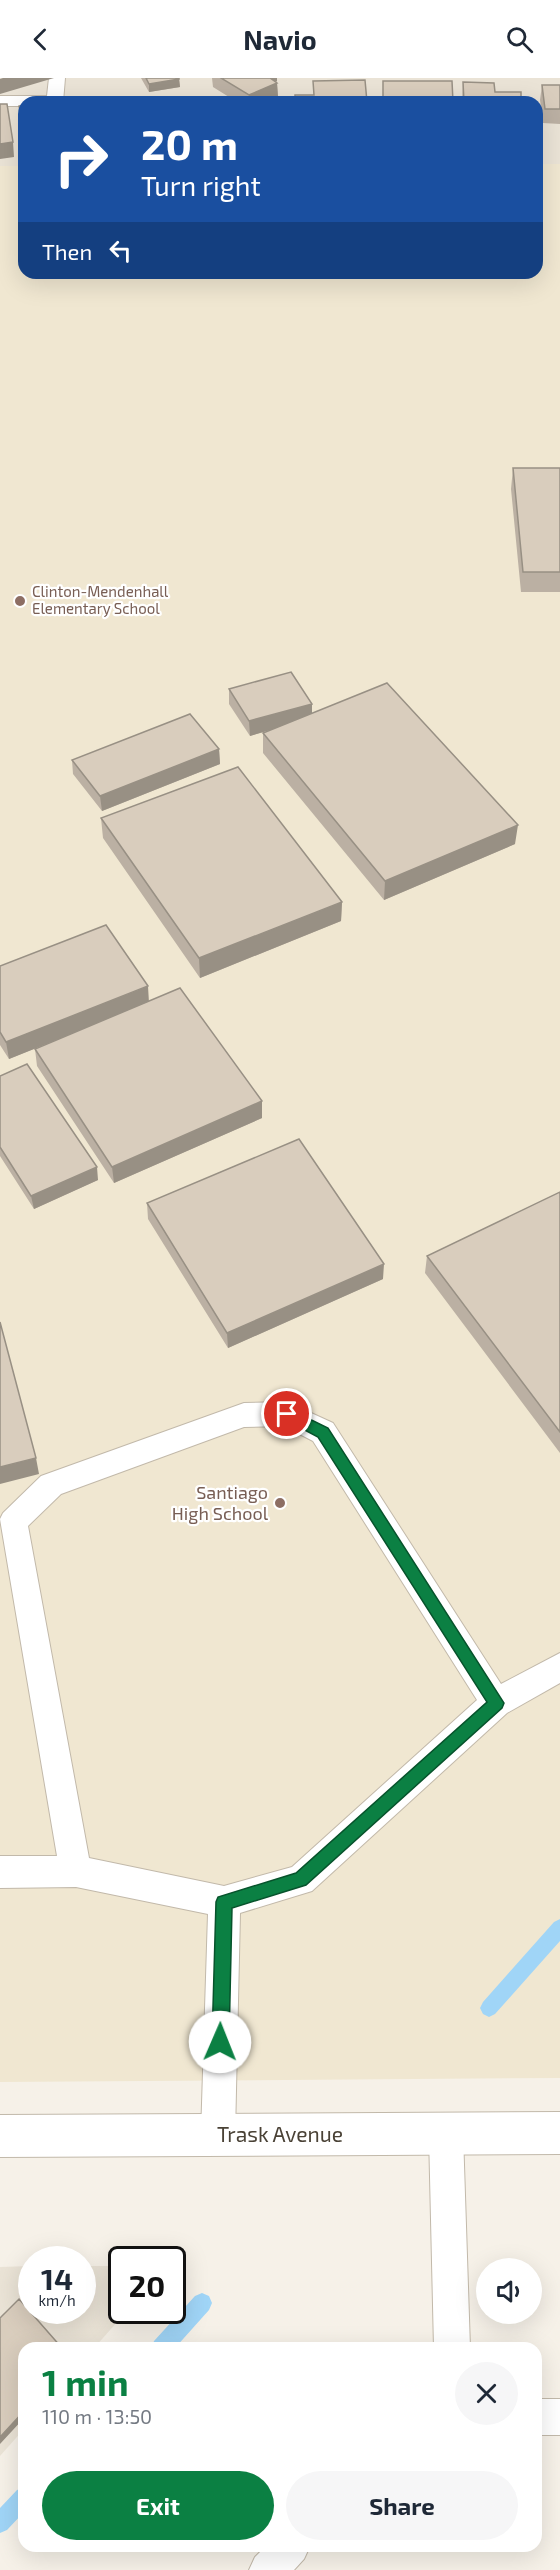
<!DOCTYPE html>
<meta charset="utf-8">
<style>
:root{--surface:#fff;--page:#f6f6f7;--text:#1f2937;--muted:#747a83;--accent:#0b8043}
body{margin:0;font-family:"Exo 2",sans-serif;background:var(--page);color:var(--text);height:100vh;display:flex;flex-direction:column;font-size:22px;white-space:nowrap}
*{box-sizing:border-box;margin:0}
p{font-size:20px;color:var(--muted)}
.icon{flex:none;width:33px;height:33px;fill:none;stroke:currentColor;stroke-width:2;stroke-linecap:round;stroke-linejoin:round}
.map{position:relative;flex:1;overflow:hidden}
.side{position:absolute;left:18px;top:2264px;width:524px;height:210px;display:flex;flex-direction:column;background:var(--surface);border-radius:18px;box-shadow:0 6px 24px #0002}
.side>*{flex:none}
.hud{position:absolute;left:18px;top:18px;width:525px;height:183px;border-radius:18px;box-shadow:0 6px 24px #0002;background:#1a4fa0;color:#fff;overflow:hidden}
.controls{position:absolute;left:476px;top:2180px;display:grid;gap:12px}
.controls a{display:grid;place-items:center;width:66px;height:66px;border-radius:50%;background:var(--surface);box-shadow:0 6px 24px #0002;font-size:30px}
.speed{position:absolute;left:18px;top:2168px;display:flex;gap:12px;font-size:30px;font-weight:700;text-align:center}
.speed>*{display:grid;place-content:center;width:78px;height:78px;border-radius:50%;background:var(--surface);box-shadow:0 6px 24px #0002;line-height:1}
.speed small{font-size:15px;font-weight:400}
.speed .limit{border:3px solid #111;border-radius:9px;background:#fff;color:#111}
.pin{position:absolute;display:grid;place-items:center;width:51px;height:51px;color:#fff;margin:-26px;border:3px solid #fff;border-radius:50%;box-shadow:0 2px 6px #0007}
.me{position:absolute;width:66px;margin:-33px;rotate:1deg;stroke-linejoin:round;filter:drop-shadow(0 0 4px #0008)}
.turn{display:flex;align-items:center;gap:21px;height:126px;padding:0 24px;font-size:27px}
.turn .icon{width:78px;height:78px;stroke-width:2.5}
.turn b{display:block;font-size:42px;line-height:51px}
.then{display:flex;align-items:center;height:57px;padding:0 24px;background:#0003;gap:12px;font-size:22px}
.round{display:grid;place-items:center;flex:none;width:63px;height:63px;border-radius:32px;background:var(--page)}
.overview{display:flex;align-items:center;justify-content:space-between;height:102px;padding:0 24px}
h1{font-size:36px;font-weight:700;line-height:45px;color:var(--accent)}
.action{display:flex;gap:12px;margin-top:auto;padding:12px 24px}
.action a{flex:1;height:69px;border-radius:36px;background:var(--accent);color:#fff;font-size:24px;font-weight:700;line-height:69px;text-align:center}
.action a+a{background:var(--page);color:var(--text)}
header{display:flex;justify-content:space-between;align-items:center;height:78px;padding:0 24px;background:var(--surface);font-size:27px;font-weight:700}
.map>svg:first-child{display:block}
.residential{fill:#eae3d6}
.education{fill:#f0e7d1}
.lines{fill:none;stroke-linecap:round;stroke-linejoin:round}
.stream{fill:#a0d5f7;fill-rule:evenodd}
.service-casing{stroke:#c2b9aa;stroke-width:2}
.tertiary-casing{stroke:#c2b9aa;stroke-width:2}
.service{fill:#fff;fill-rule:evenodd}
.tertiary{fill:#fff;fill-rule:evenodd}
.wall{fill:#bbb0a3}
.shaded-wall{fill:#989084}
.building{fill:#d9cdbd;stroke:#989084;stroke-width:1.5}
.route{fill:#0b8043;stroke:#07532c;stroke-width:1.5}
.education-dot{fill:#8d6e63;stroke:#fff;stroke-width:2}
.labels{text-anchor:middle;stroke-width:4.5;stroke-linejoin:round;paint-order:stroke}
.far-education-label{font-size:15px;fill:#785e54;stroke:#fff;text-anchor:start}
.education-label{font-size:18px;fill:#785e54;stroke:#fff;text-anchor:end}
.near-street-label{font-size:21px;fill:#4a4236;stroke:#fff}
</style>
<header><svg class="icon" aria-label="back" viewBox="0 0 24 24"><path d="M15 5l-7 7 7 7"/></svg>Navio<svg class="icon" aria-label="search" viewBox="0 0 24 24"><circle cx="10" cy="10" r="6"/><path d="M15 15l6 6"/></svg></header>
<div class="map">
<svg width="560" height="2492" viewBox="0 0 560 2492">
<rect width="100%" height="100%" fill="#f6f1e8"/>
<path class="residential" d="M 0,0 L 560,0 L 560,86 L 537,86 L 537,24 L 24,24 L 24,88 L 0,88 Z
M 31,2188 L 32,2232 L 82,2232 L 83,2188 L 121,2188 L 122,2232 L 126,2232 L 126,2234 L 95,2269 L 24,2270 L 24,2351 L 0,2378 L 0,2189 Z"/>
<path class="education" d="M 537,86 L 560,86 L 560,2000 L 0,2004 L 0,88 L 24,88 L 24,195 L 537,195 Z"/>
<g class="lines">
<path class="stream" d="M 560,1841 L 560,1863 L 495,1936 L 489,1939 L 483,1936 L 480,1930 L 483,1924 L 554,1844 Z
M 202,2215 L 209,2218 L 212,2225 L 209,2232 L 175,2270 L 151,2270 L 154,2263 L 195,2218 Z
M 24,2409 L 24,2434 L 7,2452 L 0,2455 L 0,2430 L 17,2412 Z"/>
<g class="service-casing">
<path id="service" d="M 49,0 L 65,0 L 63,24 L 24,24 L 24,28 L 0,28 L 0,18 L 47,18 Z
M 287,1324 L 333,1345 L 501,1606 L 560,1575 L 560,1605 L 507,1635 L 312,1813 L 240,1835 L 235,2057 L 230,2069 L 218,2074 L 206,2069 L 201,2057 L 208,1836 L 76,1809 L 0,1810 L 0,1778 L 57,1778 L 0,1441 L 3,1435 L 41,1398 L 244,1325 ZM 284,1348 L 313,1363 L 477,1622 L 292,1789 L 224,1808 L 89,1780 L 28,1448 L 61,1416 L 244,1349 Z
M 446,2039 L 458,2044 L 463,2056 L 470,2270 L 434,2270 L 429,2056 L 434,2044 Z
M 536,2321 L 560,2321 L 560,2357 L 536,2357 Z
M 266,2468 L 310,2468 L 304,2481 L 294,2492 L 249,2492 L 255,2479 Z"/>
</g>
<g class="tertiary-casing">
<path id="tertiary" d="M 560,2034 L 560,2076 L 0,2079 L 0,2037 Z"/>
</g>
<use href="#service" class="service"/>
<use href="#tertiary" class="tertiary"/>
</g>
<path class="wall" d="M 141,0 L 179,0 L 180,9 L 149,14 Z
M 212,0 L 277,0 L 277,3 L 276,4 L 277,5 L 278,19 L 267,24 L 237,24 L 213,9 Z
M 463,4 L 495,14 L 521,24 L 462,24 Z
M 542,7 L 560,7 L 560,46 L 543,45 L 540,22 Z
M 24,27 L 24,61 L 20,42 L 19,28 Z
M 513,390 L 560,390 L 560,514 L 521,514 L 511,411 Z
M 229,611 L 312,626 L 312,635 L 515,766 L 384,822 L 263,675 L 263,655 L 269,652 L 250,658 L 229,626 Z
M 219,671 L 220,686 L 102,733 L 73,696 L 72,682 Z
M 101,740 L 342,824 L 341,843 L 200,900 L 103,760 Z
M 0,888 L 149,923 L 262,1023 L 262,1040 L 114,1105 L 37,988 L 35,971 L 68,957 L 9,981 L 0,967 Z
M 0,998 L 98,1102 L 34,1131 L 0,1078 Z
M 560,1114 L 560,1375 L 425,1195 L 427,1178 Z
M 147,1125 L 383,1201 L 228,1270 L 148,1141 Z"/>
<path class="shaded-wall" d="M 3,0 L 54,0 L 0,16 L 0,1 Z
M 267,0 L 277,0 L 277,3 L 273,5 L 277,5 L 278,19 L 267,24 L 249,24 L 249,17 Z
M 179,1 L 180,9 L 149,14 L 149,6 Z
M 13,64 L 14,79 L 0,81 L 0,66 Z
M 312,626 L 312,640 L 250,658 L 249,643 Z
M 219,671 L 220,686 L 102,733 L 100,718 Z
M 518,747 L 515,766 L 384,822 L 385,803 Z
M 342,824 L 341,843 L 200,900 L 199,880 Z
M 148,908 L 149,925 L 9,981 L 6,964 Z
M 262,1023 L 262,1040 L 114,1105 L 112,1089 Z
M 97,1089 L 98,1102 L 34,1131 L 31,1118 Z
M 384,1186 L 383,1201 L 228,1270 L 227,1255 Z
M 36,1380 L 39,1396 L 0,1406 L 0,1389 Z
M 24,2333 L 24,2340 L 0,2366 L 0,2359 Z"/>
<path class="building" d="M 146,0 L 179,0 L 179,1 L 149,6 Z
M 221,0 L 270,0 L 277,5 L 249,17 Z
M 365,2 L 367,24 L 295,24 L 295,17 L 314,17 L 313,3 Z
M 383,3 L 452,3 L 453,24 L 383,24 Z
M 463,4 L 494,5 L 495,14 L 521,14 L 521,24 L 464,24 Z
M 542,7 L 560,7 L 560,31 L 545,31 Z
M 0,26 L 7,26 L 13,64 L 0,66 Z
M 24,27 L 24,54 L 19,28 Z
M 513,390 L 560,390 L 560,494 L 523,494 Z
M 291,594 L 312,626 L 249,643 L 229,611 Z
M 387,605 L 518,747 L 385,803 L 263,655 Z
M 190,636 L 219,671 L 100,718 L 72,682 Z
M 238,689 L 342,824 L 199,880 L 101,740 Z
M 106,847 L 148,908 L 6,964 L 0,954 L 0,888 Z
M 180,910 L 262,1023 L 112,1089 L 35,971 Z
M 27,986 L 97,1089 L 31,1118 L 0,1069 L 0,998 Z
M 299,1061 L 384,1186 L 227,1255 L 147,1125 Z
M 560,1114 L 560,1354 L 427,1178 Z
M 0,1244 L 36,1380 L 0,1389 Z
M 19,2221 L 62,2270 L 24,2270 L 24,2333 L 0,2359 L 0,2240 Z"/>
<path class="route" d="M 287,1330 L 328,1350 L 504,1625 L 502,1630 L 306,1807 L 232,1830 L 229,1964 L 226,1970 L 220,1972 L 214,1970 L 212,1964 L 216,1824 L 218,1819 L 296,1795 L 487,1624 L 318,1359 L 282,1340 L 280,1336 L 282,1332 Z"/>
<g class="education-dot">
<circle cx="20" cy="523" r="6"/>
<circle cx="280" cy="1425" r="6"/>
</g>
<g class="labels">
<g class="far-education-label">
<text x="32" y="519">Clinton-Mendenhall<tspan x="32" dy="17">Elementary School</tspan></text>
</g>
<g class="education-label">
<text x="268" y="1421">Santiago<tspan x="268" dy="21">High School</tspan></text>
</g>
<g class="near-street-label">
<text x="280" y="2064">Trask Avenue</text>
</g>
</g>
</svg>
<div class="controls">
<a><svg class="icon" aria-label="sound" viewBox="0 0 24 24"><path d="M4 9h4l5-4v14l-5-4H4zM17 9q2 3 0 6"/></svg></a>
</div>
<div class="speed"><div>14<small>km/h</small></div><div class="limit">20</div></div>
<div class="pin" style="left:287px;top:1336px;background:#d93025"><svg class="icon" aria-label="arrive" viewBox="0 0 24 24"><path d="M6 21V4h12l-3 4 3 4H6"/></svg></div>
<svg class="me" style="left:220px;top:1964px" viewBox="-20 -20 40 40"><circle r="19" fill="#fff"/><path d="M0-13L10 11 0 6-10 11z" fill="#0b8043"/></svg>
<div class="hud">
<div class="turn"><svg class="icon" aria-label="right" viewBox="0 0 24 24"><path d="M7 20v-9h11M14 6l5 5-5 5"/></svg><div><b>20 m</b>Turn right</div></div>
<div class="then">Then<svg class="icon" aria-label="left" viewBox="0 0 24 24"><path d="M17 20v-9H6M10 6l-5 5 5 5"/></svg></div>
</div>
<section class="side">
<div class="overview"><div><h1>1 min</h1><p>110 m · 13:50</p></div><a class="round"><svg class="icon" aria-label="close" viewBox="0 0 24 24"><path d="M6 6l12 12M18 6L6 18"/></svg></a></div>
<div class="action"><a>Exit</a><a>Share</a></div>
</section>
</div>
